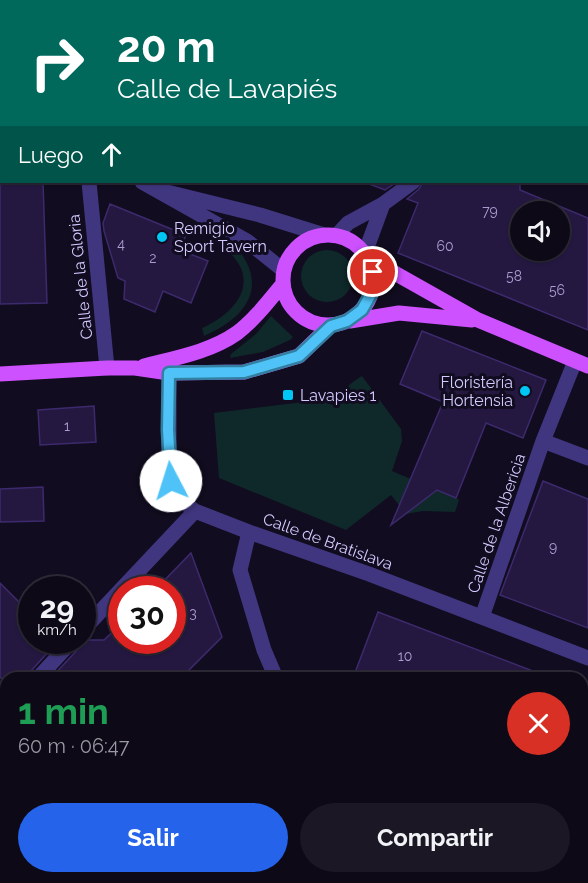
<!DOCTYPE html>
<html lang="es">
<meta charset="utf-8">
<style>
:root{--surface:#0d0917;--page:#1b1724;--text:#f1f3f6;--muted:#9a9aa1;--line:#2d2a36;--accent:#2563eb}
body{margin:0;font-family:Raleway,sans-serif;background:var(--page);color:var(--text);height:100vh;display:flex;flex-direction:column;font-size:22px;white-space:nowrap}
*{box-sizing:border-box;margin:0}
p{font-size:20px;color:var(--muted)}
.icon{flex:none;width:33px;height:33px;fill:none;stroke:currentColor;stroke-width:2;stroke-linecap:round;stroke-linejoin:round}
.map{position:relative;flex:1;overflow:hidden}
.panel{position:absolute;left:0px;top:672px;width:588px;height:212px;display:flex;flex-direction:column;background:var(--surface);border-radius:18px 18px 0 0;box-shadow:0 2px 4px #0004,0 0 0 2px var(--line)}
.panel>*{flex:none}
.top-card{position:absolute;left:0px;top:0px;width:588px;height:183px;box-shadow:0 2px 4px #0004,0 0 0 2px var(--line);background:#00695c;color:#fff;overflow:hidden}
.controls{position:absolute;left:510px;top:201px;display:grid;gap:12px}
.controls a{display:grid;place-items:center;width:60px;height:60px;border-radius:50%;background:var(--surface);box-shadow:0 2px 4px #0004,0 0 0 2px var(--line);font-size:30px}
.speed{position:absolute;left:18px;top:576px;display:flex;gap:12px;font-size:30px;font-weight:700;text-align:center}
.speed>*{display:grid;place-content:center;width:78px;height:78px;border-radius:50%;background:var(--surface);box-shadow:0 2px 4px #0004,0 0 0 2px var(--line);line-height:1}
.speed small{font-size:15px;font-weight:400}
.speed .limit{border:9px solid #d22;background:#fff;color:#111}
.pin{position:absolute;display:grid;place-items:center;width:51px;height:51px;color:#fff;margin:-26px;border:3px solid #fff;border-radius:50%;box-shadow:0 2px 6px #0007}
.me{position:absolute;width:66px;margin:-33px;rotate:355deg;stroke-linejoin:round;filter:drop-shadow(0 0 4px #0008)}
.turn{display:flex;align-items:center;gap:21px;height:126px;padding:0 18px;font-size:27px}
.turn .icon{width:78px;height:78px;stroke-width:2.5}
.turn b{display:block;font-size:42px;line-height:51px}
.then{display:flex;align-items:center;height:57px;padding:0 18px;background:#0003;gap:12px;font-size:22px}
.round{display:grid;place-items:center;flex:none;width:63px;height:63px;border-radius:32px;background:var(--page)}
.head{display:flex;align-items:center;justify-content:space-between;height:102px;padding:0 18px}
h1{font-size:36px;font-weight:700;line-height:45px;color:#1e9e55}
.action{display:flex;gap:12px;margin-top:auto;padding:12px 18px}
.action a{flex:1;height:69px;border-radius:36px;background:var(--accent);color:#fff;font-size:24px;font-weight:700;line-height:69px;text-align:center}
.action a+a{background:var(--page);color:var(--text)}
.map>svg:first-child{display:block}
.green{fill:#0f2829}
.building{fill:#241841;stroke:#3d2a6d;stroke-width:1.5;fill-rule:evenodd}
.lines{fill:none;stroke-linecap:round;stroke-linejoin:round}
.minor{stroke:#40367f;stroke-width:15}
.major{stroke:#ce51ff;stroke-width:15}
.route-casing{stroke:#337fa1;stroke-width:15}
.route{stroke:#4fc3f7;stroke-width:10}
.poi-dot{fill:#00c6f5;stroke:#110c1f;stroke-width:2}
.labels{text-anchor:middle;stroke-width:6;stroke-linejoin:round;paint-order:stroke}
.number-label{font-size:14px;fill:#a99ed0}
.poi-label{font-size:16px;fill:#d5caff;stroke:#110c1f;text-anchor:start}
.street-label{font-size:16px;fill:#d5caff;stroke:#110c1f}
</style>
<div class="map">
<svg width="588" height="883" viewBox="0 0 588 883">
<rect width="100%" height="100%" fill="#110c1f"/>
<path class="green" d="M 237,248 C 270,288 244,319 204,336 L 202,328 C 232,315 261,285 231,254 Z
M301 276a26 26 0 1 1 52 0a26 26 0 1 1-52 0Z
M 271,316 L 293,337 L 290,340 L 263,352 L 230,358 L 231,354 L 256,334 Z
M 362,376 L 401,429 L 402,441 L 392,471 L 456,498 L 459,500 L 455,512 L 423,511 L 406,514 L 391,495 L 346,530 L 219,478 L 214,413 L 320,400 L 337,407 C 342,391 348,384 362,376 Z"/>
<path class="building" d="M 0,182 L 43,182 L 47,303 L 0,304 Z
M 369,182 L 397,182 L 385,190 L 369,184 Z
M 423,182 L 520,182 L 520,190 L 588,218 L 588,330 L 398,253 L 418,203 L 407,199 L 419,189 ZM 520,212 L 560,212 L 560,250 L 520,250 Z
M 110,204 L 186,235 L 180,250 L 208,261 L 191,303 L 163,291 L 155,312 L 124,299 L 125,281 L 118,278 L 104,231 L 103,223 Z
M 422,331 L 546,380 L 523,438 L 486,423 L 456,498 L 437,490 L 391,525 L 443,402 L 400,384 Z
M 94,406 L 96,442 L 40,445 L 38,410 Z
M 543,481 L 588,499 L 588,628 L 500,595 Z
M 43,487 L 44,521 L 0,522 L 0,489 Z
M 191,553 L 222,637 L 181,678 L 51,678 L 80,647 L 83,640 L 104,640 L 122,623 L 122,640 L 172,640 L 172,590 L 155,590 Z
M 0,583 L 32,615 L 32,640 L 59,640 L 31,671 L 28,678 L 0,678 Z
M 378,612 L 546,676 L 546,678 L 353,678 Z"/>
<g class="lines">
<path class="minor" d="M 429,2 L 429,0
M 0,4 L 2,10
M 586,69 L 588,68
M 0,121 L 2,121
M 89,182 L 107,368
M 142,182 L 247,241 L 283,270
M 159,190 L 260,215 L 324,235
M 337,235 L 348,223 L 383,204 L 413,182
M 365,253 L 383,204
M 169,373 L 169,453 L 171,481 L 180,499 L 195,511 L 249,532 L 369,574 L 588,658
M 543,441 L 588,458
M 249,532 L 240,570 L 264,650 L 276,678
M 482,617 L 543,441 L 575,361
M 82,631 L 195,511
M 38,678 L 73,640
M 0,718 L 6,712
M 361,878 L 364,883"/>
<path class="major" d="M283 280a45 45 0 1 1 90 0a45 45 0 1 1-90 0Z
M 368,258 L 478,320 L 588,366
M 350,321 L 399,313 L 472,320
M 144,366 C 175,358 210,352 237,333 C 254,320 268,302 282,285
M 0,374 L 107,368 L 135,368 L 169,373 L 244,372 L 299,356 L 331,325"/>
</g>
<g class="lines">
<g class="route-casing">
<path id="route" d="M 171,481 L 168,430 L 169,373 L 244,372 L 299,356 L 331,326 L 347,321 L 362,310 L 371,294 L 373,272"/>
</g>
<use href="#route" class="route"/>
</g>
<g class="poi-dot">
<circle cx="162" cy="237" r="6"/>
<circle cx="525" cy="391" r="6"/>
<rect x="282" y="389" width="12" height="12" rx="3"/>
</g>
<g class="labels">
<g class="number-label">
<text x="490" y="216">79</text>
<text x="121" y="249">4</text>
<text x="445" y="251">60</text>
<text x="153" y="263">2</text>
<text x="514" y="281">58</text>
<text x="557" y="295">56</text>
<text x="67" y="431">1</text>
<text x="553" y="552">9</text>
<text x="193" y="618">3</text>
<text x="405" y="661">10</text>
</g>
<g class="poi-label">
<text x="174" y="234">Remigio<tspan x="174" dy="18">Sport Tavern</tspan></text>
<text x="513" y="388" text-anchor="end">Floristería<tspan x="513" dy="18">Hortensia</tspan></text>
<text x="300" y="401">Lavapies 1</text>
</g>
<g class="street-label">
<text transform="translate(80 277) rotate(-96)" y="6">Calle de la Gloria</text>
<text transform="translate(496 523) rotate(-71)" y="6">Calle de la Albericia</text>
<text transform="translate(328 541) rotate(20)" y="6">Calle de Bratislava</text>
</g>
</g>
</svg>
<div class="controls">
<a><svg class="icon" aria-label="sound" viewBox="0 0 24 24"><path d="M4 9h4l5-4v14l-5-4H4zM17 9q2 3 0 6"/></svg></a>
</div>
<div class="speed"><div>29<small>km/h</small></div><div class="limit">30</div></div>
<div class="pin" style="left:373px;top:272px;background:#d93025"><svg class="icon" aria-label="arrive" viewBox="0 0 24 24"><path d="M6 21V4h12l-3 4 3 4H6"/></svg></div>
<svg class="me" style="left:171px;top:481px" viewBox="-20 -20 40 40"><circle r="19" fill="#fff"/><path d="M0-13L10 11 0 6-10 11z" fill="#4fc3f7"/></svg>
<div class="top-card">
<div class="turn"><svg class="icon" aria-label="right" viewBox="0 0 24 24"><path d="M7 20v-9h11M14 6l5 5-5 5"/></svg><div><b>20 m</b>Calle de Lavapiés</div></div>
<div class="then">Luego<svg class="icon" aria-label="ahead" viewBox="0 0 24 24"><path d="M12 20V5M6 11l6-6 6 6"/></svg></div>
</div>
<section class="panel">
<div class="head"><div><h1>1 min</h1><p>60 m · 06:47</p></div><a class="round" style="background:#d93025;color:#fff"><svg class="icon" aria-label="close" viewBox="0 0 24 24"><path d="M6 6l12 12M18 6L6 18"/></svg></a></div>
<div class="action"><a>Salir</a><a>Compartir</a></div>
</section>
</div>
